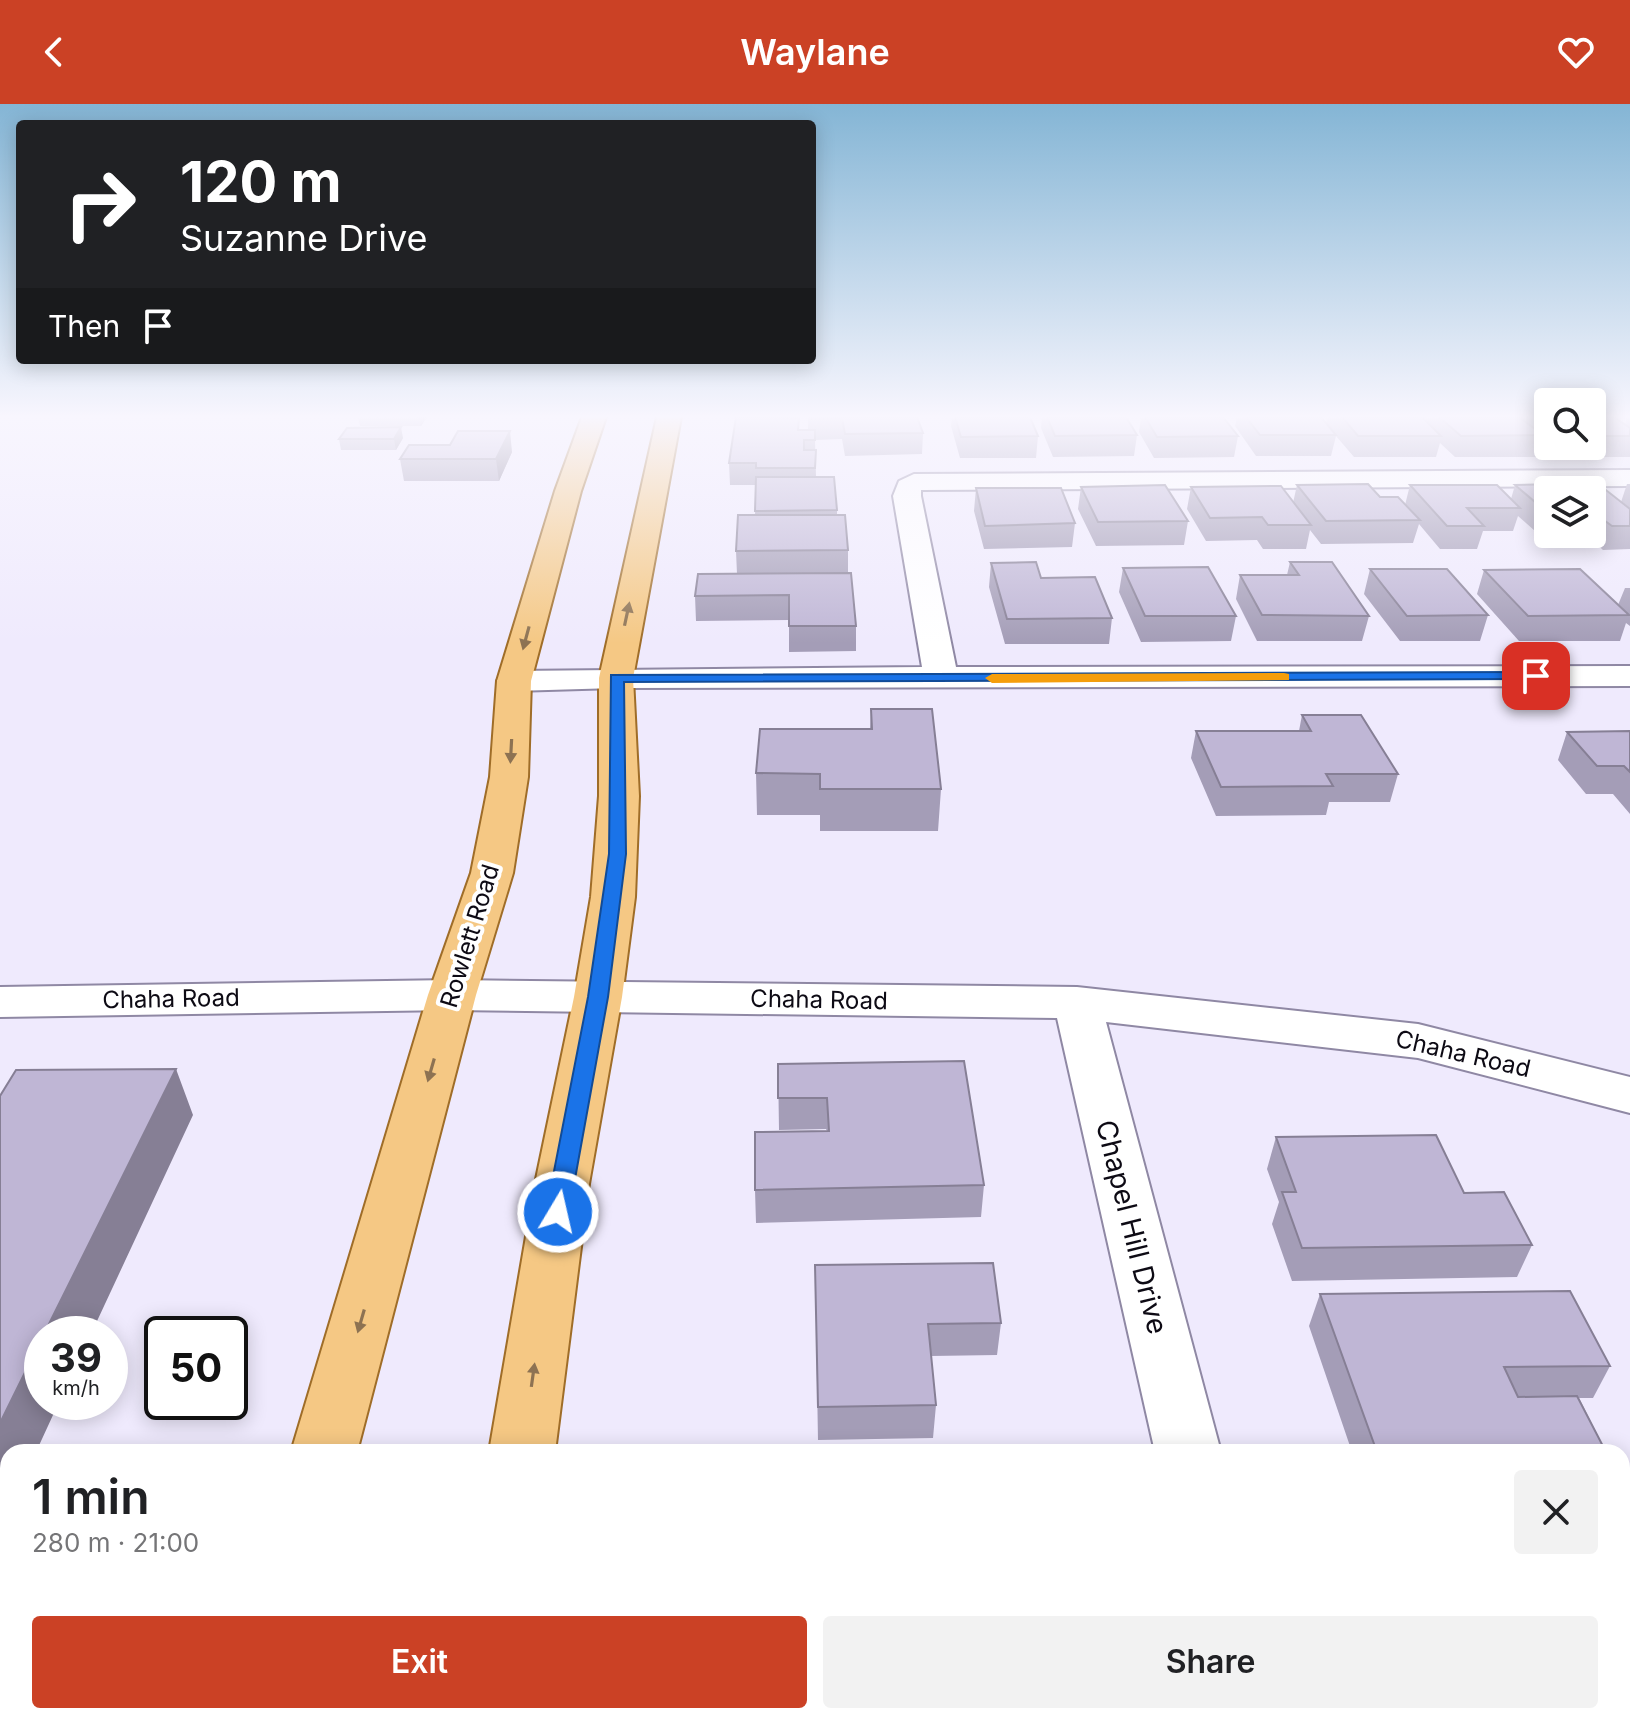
<!DOCTYPE html>
<meta charset="utf-8">
<style>
:root{--surface:#fff;--page:#f2f2f2;--text:#202124;--muted:#757577;--accent:#cb4125}
body{margin:0;font-family:Inter,sans-serif;background:var(--page);color:var(--text);height:100vh;display:flex;flex-direction:column;font-size:30px;white-space:nowrap}
*{box-sizing:border-box;margin:0}
p{font-size:26px;color:var(--muted)}
.icon{flex:none;width:44px;height:44px;fill:none;stroke:currentColor;stroke-width:2;stroke-linecap:round;stroke-linejoin:round}
.map{position:relative;flex:1;overflow:hidden}
.sheet{position:absolute;left:0px;top:1340px;width:1630px;height:280px;display:flex;flex-direction:column;background:var(--surface);border-radius:24px 24px 0 0;box-shadow:0 4px 20px #0003}
.sheet>*{flex:none}
.guide{position:absolute;left:16px;top:16px;width:800px;height:244px;border-radius:8px;box-shadow:0 4px 20px #0003;background:#202124;color:#fff;overflow:hidden}
.fabs{position:absolute;left:1534px;top:284px;display:grid;gap:16px}
.fabs a{display:grid;place-items:center;width:72px;height:72px;border-radius:8px;background:var(--surface);box-shadow:0 4px 20px #0003;font-size:40px}
.speed{position:absolute;left:24px;top:1212px;display:flex;gap:16px;font-size:40px;font-weight:700;text-align:center}
.speed>*{display:grid;place-content:center;width:104px;height:104px;border-radius:50%;background:var(--surface);box-shadow:0 4px 20px #0003;line-height:1}
.speed small{font-size:20px;font-weight:400}
.speed .limit{border:4px solid #111;border-radius:12px;background:#fff;color:#111}
.pin{position:absolute;display:grid;place-items:center;width:68px;height:68px;color:#fff;margin:-34px;border-radius:16px;box-shadow:0 4px 12px #0006}
.me{position:absolute;width:88px;margin:-44px;rotate:9deg;stroke-linejoin:round;filter:drop-shadow(0 0 6px #0008)}
.turn{display:flex;align-items:center;gap:28px;height:168px;padding:0 32px;font-size:36px}
.turn .icon{width:104px;height:104px;stroke-width:2.5}
.turn b{display:block;font-size:56px;line-height:68px}
.then{display:flex;align-items:center;height:76px;padding:0 32px;background:#0003;gap:16px;font-size:30px}
.round{display:grid;place-items:center;flex:none;width:84px;height:84px;border-radius:8px;background:var(--page)}
.overview{display:flex;align-items:center;justify-content:space-between;height:136px;padding:0 32px}
h1{font-size:48px;font-weight:600;line-height:60px}
.cta{display:flex;gap:16px;margin-top:auto;padding:16px 32px}
.cta a{flex:1;height:92px;border-radius:8px;background:var(--accent);color:#fff;font-size:32px;font-weight:600;line-height:92px;text-align:center}
.cta a+a{background:var(--page);color:var(--text)}
header{display:flex;justify-content:space-between;align-items:center;height:104px;padding:0 32px;background:var(--accent);color:#fff;font-size:36px;font-weight:600}
.map>svg:first-child{display:block}
.lines{fill:none;stroke-linecap:round;stroke-linejoin:round}
.minor-casing{stroke:#8f88a4;stroke-width:4}
.major-casing{stroke:#9f6d28;stroke-width:4}
.minor{fill:#fff;fill-rule:evenodd}
.major{fill:#f5c884;fill-rule:evenodd}
.wall{fill:#a49db7;fill-rule:evenodd}
.shaded-wall{fill:#867f95}
.building{fill:#bfb6d5;stroke:#867f95;stroke-width:2}
.oneway{fill:#8d7252}
.route{fill:#1a73e8;stroke:#114b97;stroke-width:2}
.slow{fill:#f59e0b}
.labels{text-anchor:middle;stroke-width:8;stroke-linejoin:round;paint-order:stroke}
.street-label{font-size:24px;fill:#0d0a14;stroke:#fff}
.near-street-label{font-size:28px;fill:#0d0a14;stroke:#fff}
</style>
<header><svg class="icon" aria-label="back" viewBox="0 0 24 24"><path d="M15 5l-7 7 7 7"/></svg>Waylane<svg class="icon" aria-label="heart" viewBox="0 0 24 24"><path d="M12 20l-8-8c-3-5 5-10 8-4 3-6 11-1 8 4z"/></svg></header>
<div class="map">
<svg width="1630" height="1620" viewBox="0 0 1630 1620">
<rect width="100%" height="100%" fill="#efeafd"/>
<g class="lines">
<g class="minor-casing">
<path id="minor" d="M 1630,366 L 1630,382 L 921,386 L 921,392 L 956,563 L 1630,562 L 1630,582 L 616,584 L 514,587 L 502,584 L 497,577 L 502,570 L 514,567 L 922,563 L 893,392 L 899,377 L 914,370 Z
M 452,876 L 1077,883 L 1418,920 L 1630,973 L 1630,1009 L 1418,954 L 1106,918 L 1221,1348 L 1155,1348 L 1057,914 L 452,906 L 0,913 L 0,883 Z
M 1215,1612 L 1291,1612 L 1293,1620 L 1217,1620 Z"/>
</g>
<g class="major-casing">
<path id="major" d="M 582,313 L 606,313 L 581,387 L 531,577 L 528,673 L 513,769 L 476,891 L 357,1348 L 291,1348 L 428,891 L 471,769 L 490,673 L 497,577 L 555,387 Z
M 657,313 L 681,313 L 633,574 L 639,692 L 635,793 L 622,893 L 589,1080 L 555,1348 L 489,1348 L 535,1080 L 574,893 L 591,793 L 599,692 L 599,574 Z
M 213,1612 L 289,1612 L 286,1620 L 210,1620 Z
M 445,1612 L 521,1612 L 519,1620 L 443,1620 Z"/>
</g>
<use href="#minor" class="minor"/>
<use href="#major" class="major"/>
</g>
<path class="wall" d="M 358,313 L 427,313 L 421,322 L 360,322 Z
M 808,313 L 917,313 L 923,329 L 922,350 L 845,352 L 842,335 L 815,336 L 816,373 L 837,406 L 837,411 L 848,446 L 848,469 L 856,522 L 856,547 L 789,548 L 789,516 L 696,517 L 695,492 L 737,470 L 736,447 L 755,411 L 756,381 L 730,381 L 729,359 L 799,326 L 808,326 Z
M 952,313 L 1030,313 L 1038,332 L 1036,354 L 960,354 L 951,322 Z
M 1042,313 L 1126,313 L 1137,331 L 1134,352 L 1053,353 L 1041,324 Z
M 1141,313 L 1223,313 L 1238,332 L 1234,353 L 1154,354 L 1139,328 Z
M 1237,313 L 1320,313 L 1326,319 L 1327,313 L 1548,313 L 1548,342 L 1592,342 L 1592,313 L 1625,320 L 1627,313 L 1630,313 L 1630,353 L 1554,353 L 1540,341 L 1536,353 L 1455,353 L 1440,339 L 1436,353 L 1354,353 L 1336,332 L 1331,352 L 1256,352 L 1235,322 Z
M 403,334 L 396,346 L 341,346 L 339,335 Z
M 450,341 L 512,348 L 499,377 L 404,377 L 400,355 Z
M 1597,379 L 1621,398 L 1627,380 L 1630,380 L 1630,445 L 1603,446 L 1590,434 L 1544,435 L 1518,412 L 1513,427 L 1483,427 L 1477,445 L 1440,445 L 1419,420 L 1413,439 L 1321,440 L 1310,426 L 1306,445 L 1263,445 L 1257,436 L 1206,437 L 1187,405 L 1191,383 L 1281,382 L 1293,399 L 1297,381 L 1368,380 L 1380,393 L 1398,393 L 1405,401 L 1410,381 L 1497,381 L 1511,395 L 1515,381 ZM 1548,386 L 1592,386 L 1592,430 L 1548,430 Z
M 1081,383 L 1188,417 L 1184,441 L 1096,442 L 1078,405 Z
M 976,384 L 1075,419 L 1072,443 L 984,445 L 974,407 Z
M 1290,458 L 1369,512 L 1362,537 L 1257,537 L 1236,495 L 1240,471 L 1287,471 Z
M 991,459 L 1041,474 L 1112,514 L 1109,540 L 1005,540 L 989,483 Z
M 1123,464 L 1236,512 L 1231,537 L 1141,538 L 1119,488 Z
M 1370,465 L 1488,511 L 1480,537 L 1400,537 L 1364,490 Z
M 1484,466 L 1618,501 L 1625,484 L 1630,484 L 1630,522 L 1626,519 L 1620,537 L 1519,537 L 1477,490 Z
M 871,605 L 941,685 L 938,727 L 820,727 L 820,711 L 757,711 L 756,669 L 870,625 Z
M 1302,611 L 1398,670 L 1390,698 L 1329,698 L 1326,711 L 1216,712 L 1191,654 L 1196,627 L 1299,627 Z
M 1630,627 L 1630,710 L 1613,690 L 1586,690 L 1558,656 L 1567,628 Z
M 778,960 L 984,1081 L 981,1113 L 756,1119 L 755,1086 L 827,1027 L 826,1025 L 779,1026 Z
M 1276,1033 L 1464,1089 L 1532,1141 L 1517,1173 L 1292,1177 L 1272,1120 L 1279,1098 L 1267,1065 Z
M 815,1161 L 1001,1219 L 997,1251 L 931,1252 L 936,1301 L 933,1334 L 818,1336 Z
M 1320,1190 L 1610,1262 L 1593,1294 L 1579,1294 L 1606,1348 L 1352,1348 L 1309,1222 Z
M 1452,1612 L 1622,1612 L 1630,1620 L 1455,1620 Z"/>
<path class="shaded-wall" d="M 419,313 L 427,313 L 421,322 Z
M 401,323 L 403,334 L 396,346 L 394,335 Z
M 510,327 L 512,348 L 499,377 L 496,355 Z
M 176,965 L 193,1011 L 91,1230 L 44,1230 Z
M 42,1234 L 42,1298 L 59,1298 L 36,1348 L 8,1348 L 8,1408 L 0,1425 L 0,1319 Z"/>
<path class="building" d="M 736,313 L 799,314 L 798,326 L 815,326 L 815,336 L 804,336 L 804,346 L 816,346 L 815,364 L 756,364 L 756,359 L 729,359 Z
M 809,313 L 917,313 L 923,329 L 845,330 L 842,314 L 810,315 Z
M 955,313 L 1030,313 L 1038,332 L 961,333 Z
M 1047,313 L 1126,313 L 1137,331 L 1055,332 Z
M 1145,313 L 1223,313 L 1238,332 L 1157,333 Z
M 1246,313 L 1321,313 L 1336,331 L 1260,331 Z
M 1342,313 L 1422,313 L 1441,332 L 1358,332 Z
M 1439,313 L 1519,313 L 1543,331 L 1461,332 Z
M 1536,313 L 1548,313 L 1548,322 Z
M 1592,313 L 1614,313 L 1630,324 L 1630,332 L 1592,332 Z
M 401,323 L 394,335 L 339,335 L 347,324 Z
M 458,327 L 510,327 L 496,355 L 400,355 L 409,341 L 450,341 Z
M 756,373 L 834,373 L 837,406 L 755,407 Z
M 1597,379 L 1630,405 L 1630,422 L 1612,422 L 1597,411 L 1592,411 L 1592,386 L 1548,386 L 1548,409 L 1515,381 Z
M 1368,380 L 1380,393 L 1398,393 L 1420,416 L 1326,417 L 1297,381 Z
M 1165,381 L 1188,417 L 1098,418 L 1081,383 Z
M 1410,381 L 1497,381 L 1520,404 L 1467,404 L 1484,422 L 1447,422 Z
M 1281,382 L 1311,421 L 1268,421 L 1262,413 L 1210,414 L 1191,383 Z
M 976,384 L 1061,384 L 1075,419 L 985,422 Z
M 738,411 L 845,411 L 848,446 L 736,447 Z
M 1036,458 L 1041,474 L 1095,473 L 1112,514 L 1007,515 L 991,459 Z
M 1290,458 L 1332,458 L 1369,512 L 1262,511 L 1240,471 L 1299,471 Z
M 1208,463 L 1236,512 L 1145,512 L 1123,464 Z
M 1370,465 L 1447,465 L 1488,511 L 1407,512 Z
M 1580,465 L 1629,511 L 1528,512 L 1484,466 Z
M 851,469 L 856,522 L 789,522 L 789,491 L 695,492 L 698,470 Z
M 871,605 L 932,605 L 941,685 L 820,685 L 820,670 L 756,669 L 760,625 L 872,625 Z
M 1302,611 L 1361,611 L 1398,670 L 1326,670 L 1333,682 L 1221,683 L 1196,627 L 1311,627 Z
M 1630,627 L 1630,668 L 1624,662 L 1597,662 L 1567,628 Z
M 964,957 L 984,1081 L 755,1086 L 755,1028 L 829,1027 L 827,994 L 778,994 L 778,960 Z
M 176,965 L 44,1230 L 42,1230 L 42,1234 L 0,1319 L 0,992 L 16,966 Z
M 1436,1031 L 1464,1089 L 1504,1088 L 1532,1141 L 1302,1144 L 1282,1088 L 1296,1088 L 1276,1033 Z
M 993,1159 L 1001,1219 L 928,1220 L 936,1301 L 818,1303 L 815,1161 Z
M 1570,1187 L 1610,1262 L 1504,1263 L 1518,1293 L 1577,1292 L 1606,1348 L 1377,1348 L 1320,1190 Z
M 1630,1468 L 1630,1620 L 1484,1620 L 1481,1612 L 1622,1612 L 1622,1469 Z
M 810,1612 L 1056,1612 L 1057,1620 L 810,1620 Z"/>
<defs><path id="oneway-solid" d="M-6-.8H1V-3.2L6.5 0L1 3.2V.8H-6Z" transform="scale(2)"/></defs>
<g class="oneway">
<use href="#oneway-solid" transform="translate(627 510) rotate(-78)"/>
<use href="#oneway-solid" transform="translate(526 534) rotate(105)"/>
<use href="#oneway-solid" transform="translate(511 647) rotate(93)"/>
<use href="#oneway-solid" transform="translate(431 966) rotate(106)"/>
<use href="#oneway-solid" transform="translate(361 1217) rotate(106)"/>
<use href="#oneway-solid" transform="translate(533 1271) rotate(-82)"/>
</g>
<linearGradient id="sky" x2="0" y2="1"><stop stop-color="#84b5d5"/><stop offset="0.58" stop-color="#f8f6fe"/><stop offset="1" stop-color="#f8f6fe" stop-opacity="0"/></linearGradient>
<rect width="1630" height="539" fill="url(#sky)"/>
<path class="route" d="M 1536,568 L 1543,572 L 1541,575 L 624,578 L 626,750 L 608,893 L 569,1108 L 566,1114 L 558,1117 L 549,1114 L 546,1108 L 588,893 L 609,750 L 611,571 Z"/>
<path class="slow" d="M 1284,569 L 1289,570 L 1289,576 L 992,579 L 985,574 L 992,570 Z"/>
<g class="labels">
<g class="street-label">
<text transform="translate(470 832) rotate(-73)" y="8">Rowlett Road</text>
<text transform="translate(171 895) rotate(-1)" y="8">Chaha Road</text>
<text transform="translate(819 896) rotate(1)" y="8">Chaha Road</text>
<text transform="translate(1463 950) rotate(13)" y="8">Chaha Road</text>
</g>
<g class="near-street-label">
<text transform="translate(1132 1123) rotate(76)" y="10">Chapel Hill Drive</text>
</g>
</g>
</svg>
<div class="fabs">
<a><svg class="icon" aria-label="search" viewBox="0 0 24 24"><circle cx="10" cy="10" r="6"/><path d="M15 15l6 6"/></svg></a>
<a><svg class="icon" aria-label="layers" viewBox="0 0 24 24"><path d="M12 4l9 5-9 5-9-5zM3 14l9 5 9-5"/></svg></a>
</div>
<div class="speed"><div>39<small>km/h</small></div><div class="limit">50</div></div>
<div class="pin" style="left:1536px;top:572px;background:#d93025"><svg class="icon" aria-label="arrive" viewBox="0 0 24 24"><path d="M6 21V4h12l-3 4 3 4H6"/></svg></div>
<svg class="me" style="left:558px;top:1108px" viewBox="-20 -20 40 40"><circle r="17" fill="#1a73e8" stroke="#fff" stroke-width="3"/><path d="M0-11L8 9 0 5-8 9z" fill="#fff"/></svg>
<div class="guide">
<div class="turn"><svg class="icon" aria-label="right" viewBox="0 0 24 24"><path d="M7 20v-9h11M14 6l5 5-5 5"/></svg><div><b>120 m</b>Suzanne Drive</div></div>
<div class="then">Then<svg class="icon" aria-label="arrive" viewBox="0 0 24 24"><path d="M6 21V4h12l-3 4 3 4H6"/></svg></div>
</div>
<section class="sheet">
<div class="overview"><div><h1>1 min</h1><p>280 m · 21:00</p></div><a class="round"><svg class="icon" aria-label="close" viewBox="0 0 24 24"><path d="M6 6l12 12M18 6L6 18"/></svg></a></div>
<div class="cta"><a>Exit</a><a>Share</a></div>
</section>
</div>
